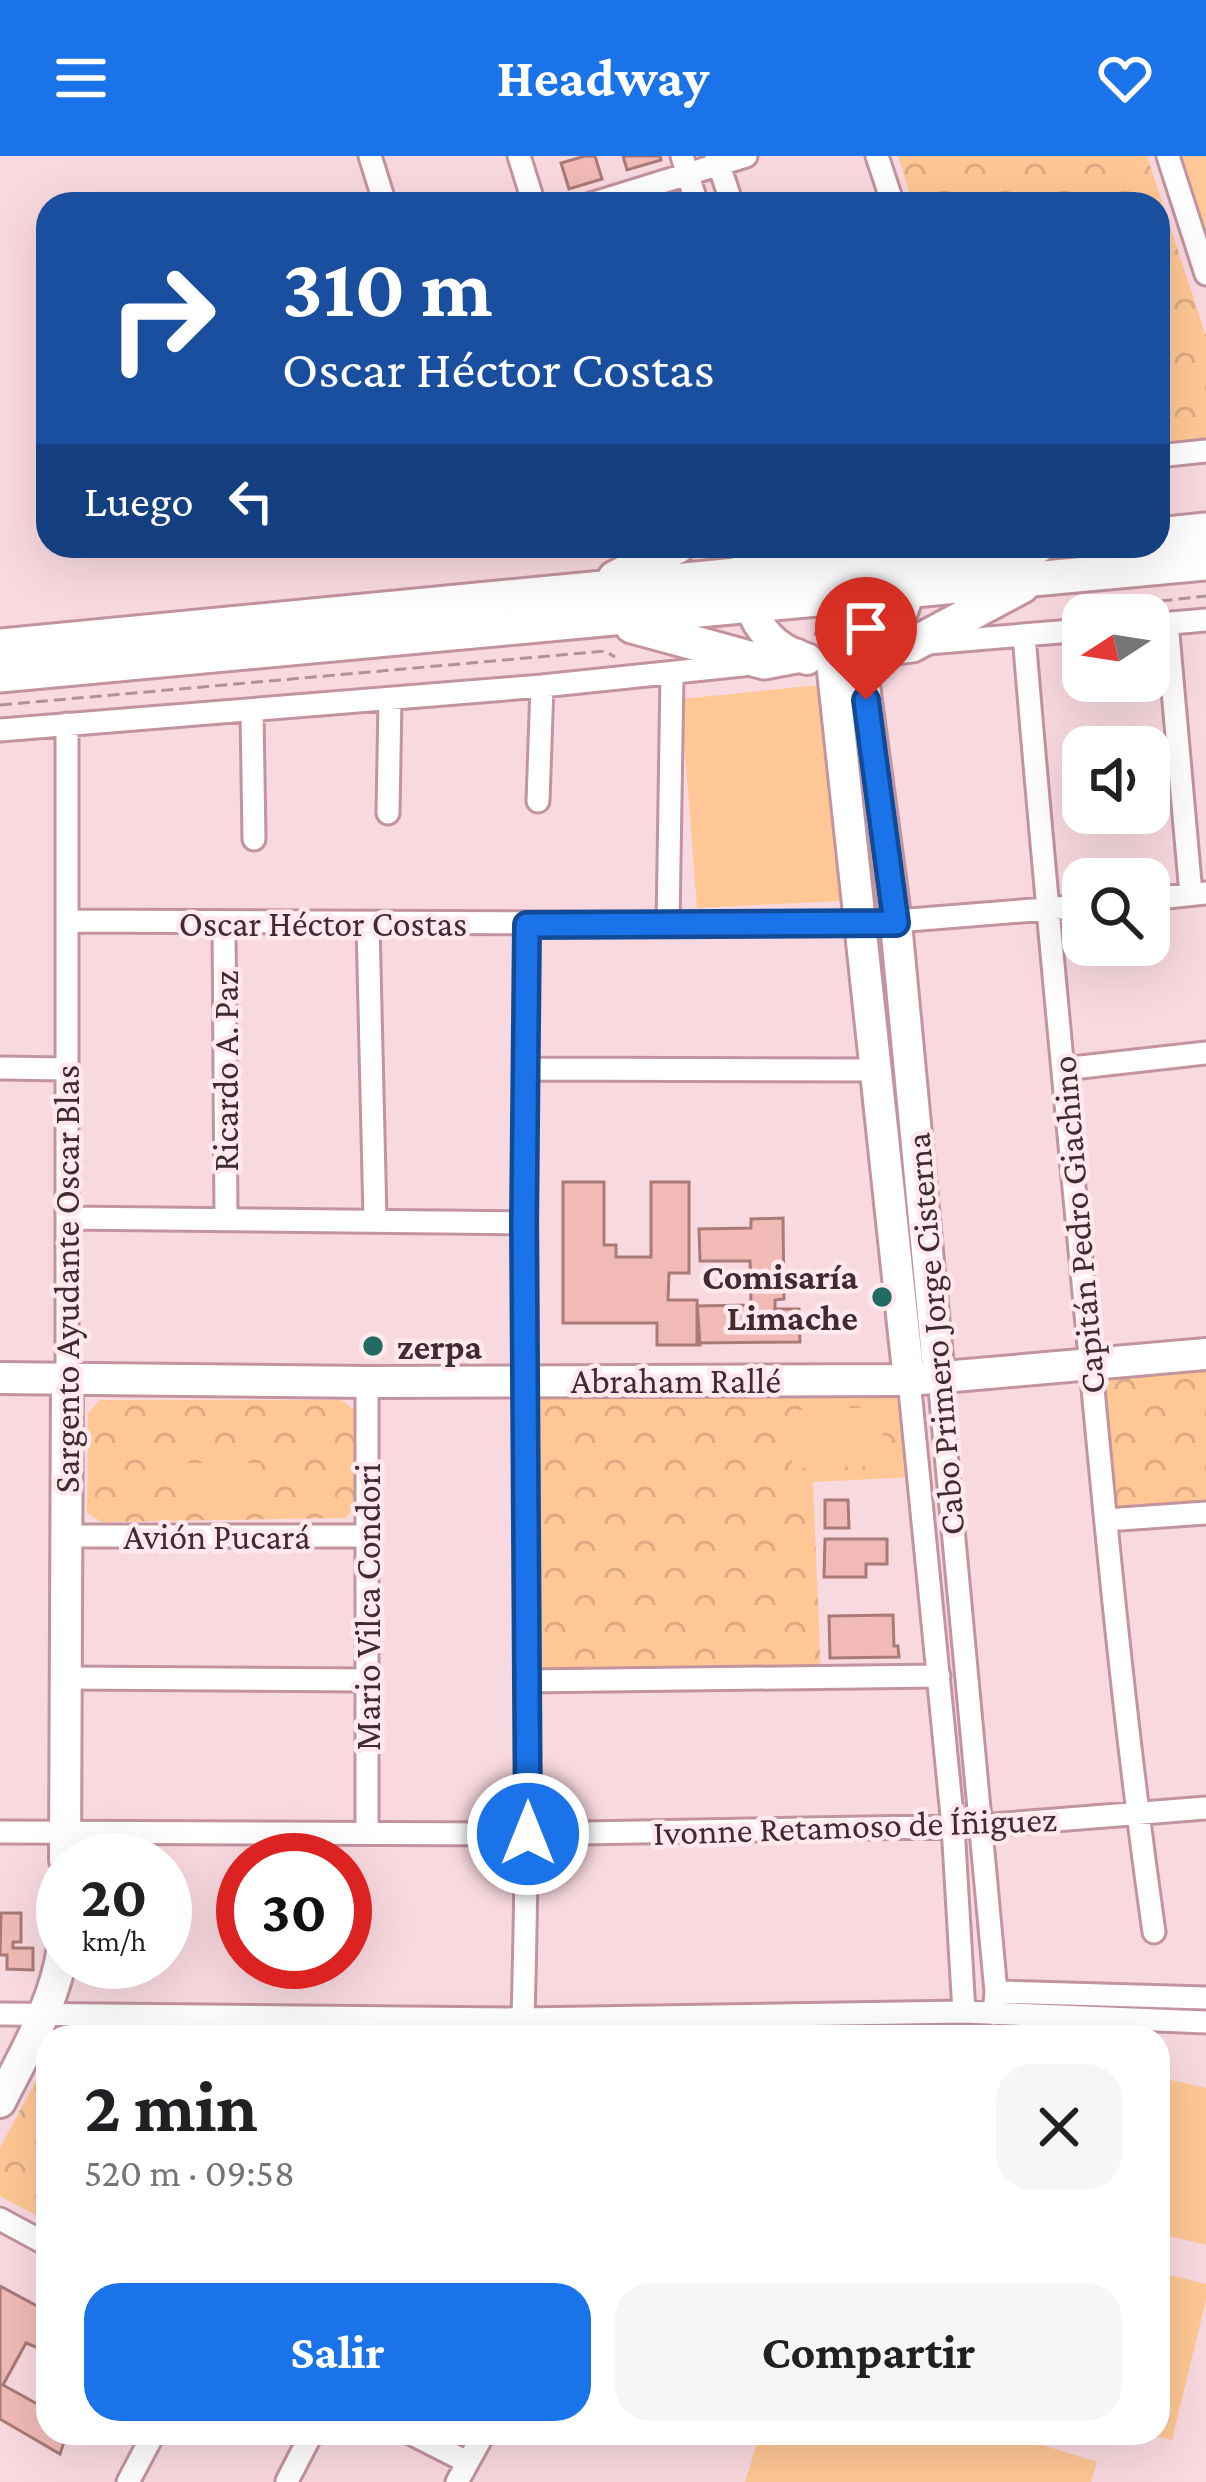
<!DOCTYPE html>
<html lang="es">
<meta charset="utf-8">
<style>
:root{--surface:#fff;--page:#f6f6f6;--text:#202124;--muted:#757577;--accent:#1a73e8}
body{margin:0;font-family:"Crimson Pro",serif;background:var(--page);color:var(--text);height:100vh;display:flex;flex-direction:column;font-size:45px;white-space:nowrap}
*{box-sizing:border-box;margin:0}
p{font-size:39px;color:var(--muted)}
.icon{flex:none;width:66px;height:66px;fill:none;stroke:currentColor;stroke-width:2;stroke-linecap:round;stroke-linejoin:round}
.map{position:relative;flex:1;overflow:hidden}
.side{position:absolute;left:36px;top:1869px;width:1134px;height:420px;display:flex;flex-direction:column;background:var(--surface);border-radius:36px;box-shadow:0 12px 48px #0002}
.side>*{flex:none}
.hud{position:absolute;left:36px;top:36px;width:1134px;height:366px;border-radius:36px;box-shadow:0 12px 48px #0002;background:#1a4fa0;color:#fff;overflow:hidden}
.needle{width:78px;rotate:258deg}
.fabs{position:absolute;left:1062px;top:438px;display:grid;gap:24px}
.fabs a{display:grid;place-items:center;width:108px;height:108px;border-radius:24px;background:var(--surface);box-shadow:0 12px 48px #0002;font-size:60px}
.speed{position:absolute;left:36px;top:1677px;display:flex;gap:24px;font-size:60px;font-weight:700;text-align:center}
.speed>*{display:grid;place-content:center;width:156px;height:156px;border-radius:50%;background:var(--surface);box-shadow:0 12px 48px #0002;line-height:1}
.speed small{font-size:30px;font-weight:400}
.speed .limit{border:18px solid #d22;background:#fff;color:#111}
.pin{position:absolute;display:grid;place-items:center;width:102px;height:102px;color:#fff;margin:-123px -51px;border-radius:50% 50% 50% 0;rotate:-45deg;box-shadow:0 0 12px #0007}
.pin .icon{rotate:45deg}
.me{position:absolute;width:132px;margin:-66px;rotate:0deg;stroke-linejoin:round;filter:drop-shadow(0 0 9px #0008)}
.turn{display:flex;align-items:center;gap:42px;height:252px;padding:0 48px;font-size:54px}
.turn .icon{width:156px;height:156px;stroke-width:2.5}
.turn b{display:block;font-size:84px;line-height:102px}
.then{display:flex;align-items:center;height:114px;padding:0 48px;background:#0003;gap:24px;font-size:45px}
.round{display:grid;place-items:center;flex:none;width:126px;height:126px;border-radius:36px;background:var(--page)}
.overview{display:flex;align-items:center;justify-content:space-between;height:204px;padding:0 48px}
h1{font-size:72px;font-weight:700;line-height:90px}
.primary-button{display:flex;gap:24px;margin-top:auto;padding:24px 48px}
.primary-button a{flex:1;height:138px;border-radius:36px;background:var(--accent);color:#fff;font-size:48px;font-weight:700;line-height:138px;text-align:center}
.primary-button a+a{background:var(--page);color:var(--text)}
header{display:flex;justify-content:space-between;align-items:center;height:156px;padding:0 48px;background:var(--accent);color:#fff;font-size:54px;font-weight:700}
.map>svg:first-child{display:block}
.park{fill:url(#park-crowns)}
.pitch{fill:#ffc795}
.building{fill:#f1bab6;stroke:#a97a76;stroke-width:3}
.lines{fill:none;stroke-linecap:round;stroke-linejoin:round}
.street-casing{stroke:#c3939e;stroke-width:27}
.secondary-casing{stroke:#c3939e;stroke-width:36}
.primary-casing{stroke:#c3939e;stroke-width:39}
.path{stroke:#ad9298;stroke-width:3;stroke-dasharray:12 6;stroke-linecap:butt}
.street{stroke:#fff;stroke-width:21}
.secondary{stroke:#fff;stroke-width:30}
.primary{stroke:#fff;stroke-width:33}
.route-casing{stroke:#114b97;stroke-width:30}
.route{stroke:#1a73e8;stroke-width:21}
.poi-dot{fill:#236b62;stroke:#ffe9ee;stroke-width:4.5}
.labels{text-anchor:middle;stroke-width:9;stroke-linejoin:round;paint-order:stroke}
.street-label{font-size:36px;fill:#3f2b30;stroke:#ffe9ee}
.poi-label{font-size:36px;font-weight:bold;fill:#3f2b30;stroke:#ffe9ee;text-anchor:end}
</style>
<header><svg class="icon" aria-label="menu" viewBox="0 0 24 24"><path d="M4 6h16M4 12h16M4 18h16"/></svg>Headway<svg class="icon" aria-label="heart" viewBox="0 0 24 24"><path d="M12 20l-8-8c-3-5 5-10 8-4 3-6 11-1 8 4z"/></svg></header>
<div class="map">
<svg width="1206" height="2326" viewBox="0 0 1206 2326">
<defs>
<pattern id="park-crowns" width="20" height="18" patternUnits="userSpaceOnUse" patternTransform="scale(3)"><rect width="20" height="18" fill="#ffc795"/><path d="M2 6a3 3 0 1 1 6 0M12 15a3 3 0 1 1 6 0" fill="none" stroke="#dcab81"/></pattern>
</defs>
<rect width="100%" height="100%" fill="#f9d9e0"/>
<path class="park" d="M 898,0 L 1147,0 L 1206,180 L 1206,282 L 1158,287 L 1158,48 L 913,48 Z
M 1206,1199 L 1206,1354 L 1107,1363 L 1092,1210 Z
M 526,1224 L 906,1227 L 915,1321 L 813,1326 L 821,1520 L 528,1524 Z
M 100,1244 L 341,1244 L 356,1255 L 354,1353 L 345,1362 L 102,1366 L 87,1357 L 88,1257 Z
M 216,1868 L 211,1881 L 63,1881 L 78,1871 Z
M 48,1902 L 48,2066 L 0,2040 L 0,1992 Z"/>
<path class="pitch" d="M 1171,0 L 1206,0 L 1206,111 Z
M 820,529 L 841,745 L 697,752 L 681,543 Z
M 882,1251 L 883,1310 L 792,1312 L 790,1254 Z
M 178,1307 L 261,1307 L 261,1354 L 178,1354 Z
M 1158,1921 L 1206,1932 L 1206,2089 L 1158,2077 Z
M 1158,2116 L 1206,2128 L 1206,2144 L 1172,2284 L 1143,2277 L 1158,2277 Z
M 760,2277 L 1004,2277 L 1097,2306 L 1091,2326 L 745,2326 Z"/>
<path class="building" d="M 585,0 L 595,0 L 602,23 L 569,33 L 561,7 Z
M 623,0 L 660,0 L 661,4 L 627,14 Z
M 563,1026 L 604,1026 L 604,1089 L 616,1089 L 616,1101 L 651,1101 L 651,1026 L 689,1026 L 689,1117 L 669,1117 L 668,1144 L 697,1144 L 700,1189 L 657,1189 L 657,1167 L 563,1167 Z
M 783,1062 L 784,1143 L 775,1144 L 775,1153 L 799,1153 L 800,1186 L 697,1187 L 697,1150 L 751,1149 L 750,1105 L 700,1105 L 699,1073 L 751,1072 L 751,1063 Z
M 825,1344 L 848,1344 L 849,1372 L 825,1372 Z
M 825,1383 L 887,1383 L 887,1408 L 866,1408 L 866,1421 L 824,1421 Z
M 893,1459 L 894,1490 L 898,1490 L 899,1501 L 830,1502 L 829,1460 Z
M 1,1757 L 21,1757 L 21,1786 L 13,1786 L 13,1792 L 33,1792 L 33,1814 L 7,1813 L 7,1799 L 0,1799 Z
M 0,2130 L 48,2156 L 48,2196 L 26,2187 L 3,2229 L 48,2254 L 48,2277 L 67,2277 L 60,2298 L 0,2263 Z"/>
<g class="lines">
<g class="street-casing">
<path id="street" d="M 370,0 L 385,48
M 519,0 L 534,48
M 682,0 L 697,48
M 716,0 L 732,48
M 877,0 L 893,48
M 1168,0 L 1206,118
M 591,48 L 746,0
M 1158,300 L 1206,295
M 1167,467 L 1191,738
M 1149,469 L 1206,464
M 1024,479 C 1041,688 1061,896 1081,1105 C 1102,1329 1122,1553 1154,1776
M 928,487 L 1083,474
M 252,556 L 254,683
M 0,574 L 542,530 L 752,508
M 538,645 L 542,530
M 388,657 L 390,544
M 1149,743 L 1206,737
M 67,765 L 859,768 L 1083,750
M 224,767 L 226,1062
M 368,768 L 375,1063
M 668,769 L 672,519
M 0,912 L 65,913
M 525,913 L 877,914
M 1063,913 L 1206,897
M 67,1062 L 524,1067
M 939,1222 L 996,1836 L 994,1858
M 67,1223 L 67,568
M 909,1224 L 953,1670 L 964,1856
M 367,1226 L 367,1676
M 1106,1364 L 1206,1357
M 67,1380 L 366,1380
M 68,1522 L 365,1524
M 527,1525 L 939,1520
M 0,1676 L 528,1678 L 980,1670 L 1206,1652
M 996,1836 L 1206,1842
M 0,1858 L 523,1863 L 964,1856 L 1206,1866
M 523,1863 C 533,1498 522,1133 527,769
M 0,2063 L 48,2089
M 410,2277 L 467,2306
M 287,2325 L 312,2277
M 128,2326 L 154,2277
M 457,2326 L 484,2277"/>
</g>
<g class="secondary-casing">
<path id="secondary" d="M 751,390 C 736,438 756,489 807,503
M 860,499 C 894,482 912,449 909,411
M 860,500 L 896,767 L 939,1222
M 832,506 L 909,1224
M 0,1222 L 367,1226 L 909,1224 L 1206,1198
M 65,1704 L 67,1223
M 0,1946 C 25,1896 55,1847 63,1791"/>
</g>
<g class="primary-casing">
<path id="primary" d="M 1158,379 L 1206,374
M 615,422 L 678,390
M 632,470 L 764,506 L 796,500
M 0,490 L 1038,390
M 871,494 L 912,489 L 1022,430
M 0,519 L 1206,407"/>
</g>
<path class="path" d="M 1089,453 L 1206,440
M 814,478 L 857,471
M 0,549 L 605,495 L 615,501"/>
<use href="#street" class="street"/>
<use href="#secondary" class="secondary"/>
<use href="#primary" class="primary"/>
</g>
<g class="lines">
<g class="route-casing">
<path id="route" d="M 528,1678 L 524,1066 L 527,769 L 896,767 L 866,544"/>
</g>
<use href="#route" class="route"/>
</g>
<g class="poi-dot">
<circle cx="882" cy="1141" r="12"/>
<circle cx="373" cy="1190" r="12"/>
</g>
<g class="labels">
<g class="street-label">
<text x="323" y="780">Oscar Héctor Costas</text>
<text transform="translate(225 915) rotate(-90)" y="13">Ricardo A. Paz</text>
<text transform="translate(1077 1069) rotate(-95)" y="13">Capitán Pedro Giachino</text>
<text transform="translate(66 1123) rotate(-90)" y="13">Sargento Ayudante Oscar Blas</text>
<text transform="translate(934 1178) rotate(-95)" y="13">Cabo Primero Jorge Cisterna</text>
<text x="676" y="1237">Abraham Rallé</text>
<text x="217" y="1393">Avión Pucará</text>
<text transform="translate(367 1451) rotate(-90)" y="13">Mario Vilca Condori</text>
<text transform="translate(855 1669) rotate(-2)" y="13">Ivonne Retamoso de Íñiguez</text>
</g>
<g class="poi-label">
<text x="858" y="1133">Comisaría<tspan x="858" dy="41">Limache</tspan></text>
<text x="397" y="1203" text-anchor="start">zerpa</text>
</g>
</g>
</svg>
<div class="fabs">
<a><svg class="needle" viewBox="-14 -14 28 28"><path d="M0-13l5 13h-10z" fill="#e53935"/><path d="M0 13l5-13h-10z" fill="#757577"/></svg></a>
<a><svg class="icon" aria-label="sound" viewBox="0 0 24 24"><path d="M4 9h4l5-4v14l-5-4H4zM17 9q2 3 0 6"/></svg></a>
<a><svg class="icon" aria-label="search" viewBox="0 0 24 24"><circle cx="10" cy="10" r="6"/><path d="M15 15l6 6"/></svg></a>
</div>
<div class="speed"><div>20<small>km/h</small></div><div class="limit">30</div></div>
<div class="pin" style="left:866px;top:544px;background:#d93025"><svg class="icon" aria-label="arrive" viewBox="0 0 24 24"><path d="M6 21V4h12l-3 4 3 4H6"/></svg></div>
<svg class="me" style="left:528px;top:1678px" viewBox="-20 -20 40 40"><circle r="17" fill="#1a73e8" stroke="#fff" stroke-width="3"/><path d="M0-11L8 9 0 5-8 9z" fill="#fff"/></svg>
<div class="hud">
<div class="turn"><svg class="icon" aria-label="right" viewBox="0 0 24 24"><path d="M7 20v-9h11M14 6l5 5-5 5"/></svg><div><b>310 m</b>Oscar Héctor Costas</div></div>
<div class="then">Luego<svg class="icon" aria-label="left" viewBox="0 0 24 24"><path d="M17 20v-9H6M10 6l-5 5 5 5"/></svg></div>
</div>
<section class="side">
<div class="overview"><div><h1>2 min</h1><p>520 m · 09:58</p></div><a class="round"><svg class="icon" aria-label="close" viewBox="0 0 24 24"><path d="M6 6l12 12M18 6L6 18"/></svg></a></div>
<div class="primary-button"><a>Salir</a><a>Compartir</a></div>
</section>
</div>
